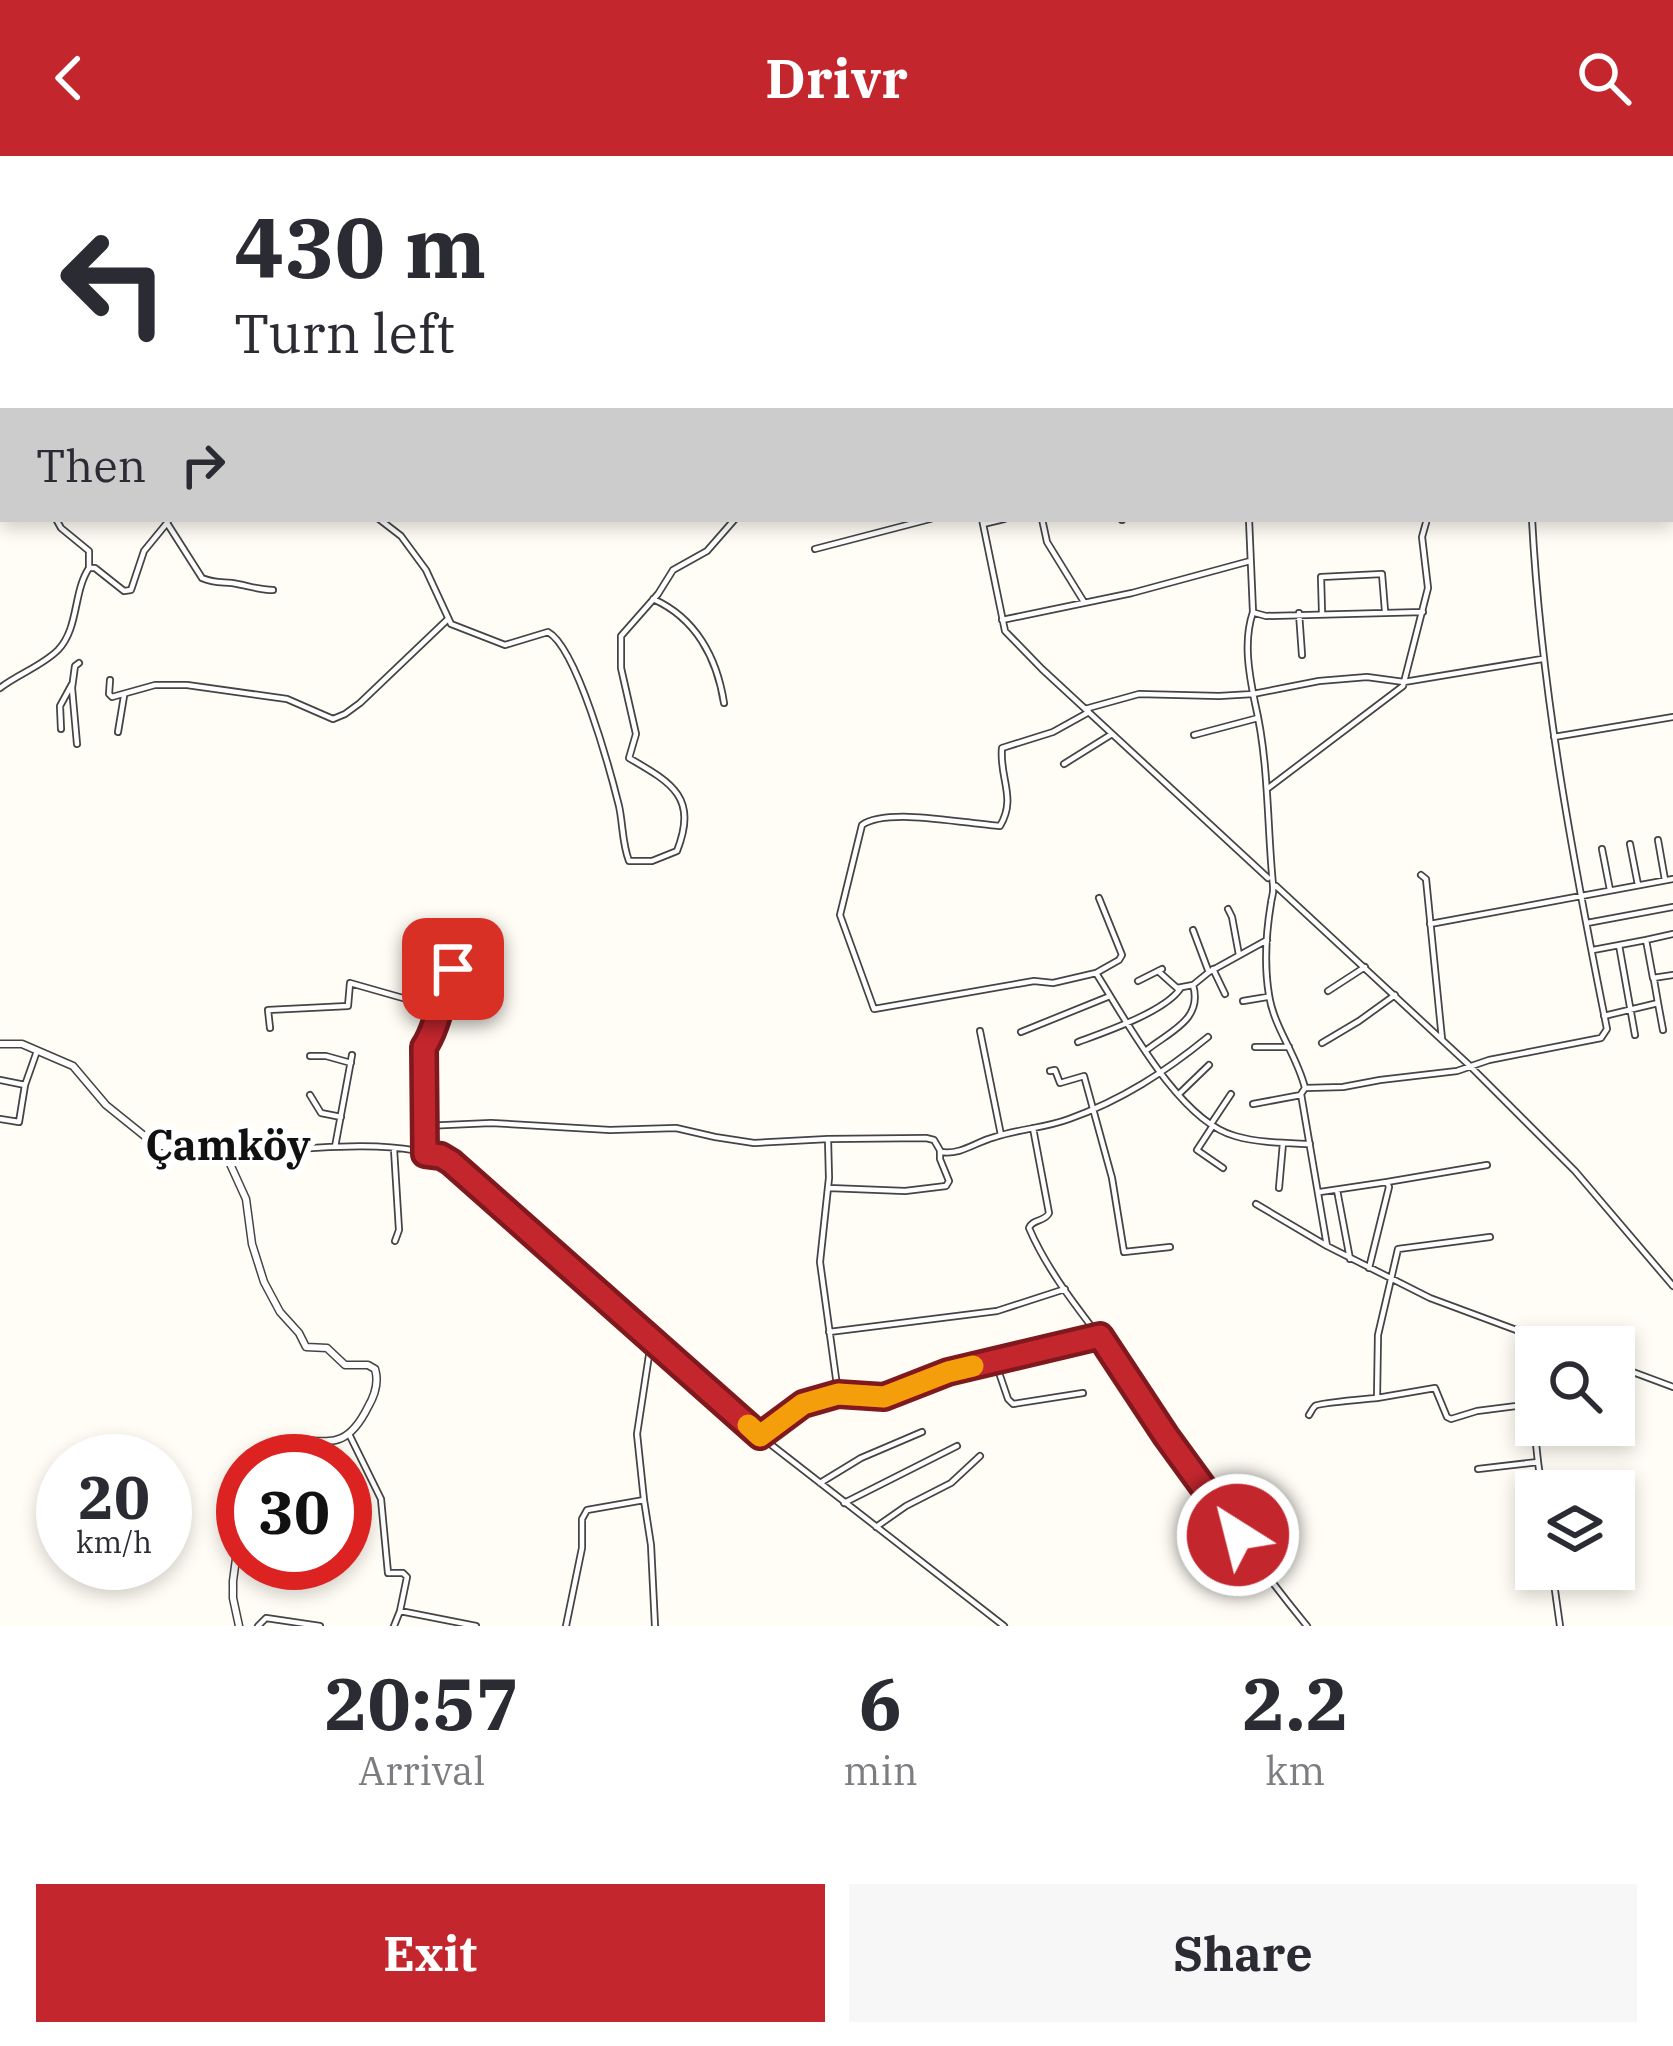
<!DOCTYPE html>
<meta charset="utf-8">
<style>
:root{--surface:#fff;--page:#f7f7f7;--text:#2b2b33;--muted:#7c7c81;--accent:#c4262e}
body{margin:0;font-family:"IBM Plex Serif",serif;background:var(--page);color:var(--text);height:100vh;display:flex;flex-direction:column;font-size:45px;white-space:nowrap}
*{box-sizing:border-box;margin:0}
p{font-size:39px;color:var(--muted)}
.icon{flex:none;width:66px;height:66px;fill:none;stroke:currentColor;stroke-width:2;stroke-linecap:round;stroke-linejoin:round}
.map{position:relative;height:1470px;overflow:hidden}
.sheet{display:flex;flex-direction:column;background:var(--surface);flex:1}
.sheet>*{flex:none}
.guide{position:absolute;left:0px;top:0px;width:1674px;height:366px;box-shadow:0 6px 18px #0003;background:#fff;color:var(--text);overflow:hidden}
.tools{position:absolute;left:1515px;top:1170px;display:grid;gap:24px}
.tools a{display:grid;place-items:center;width:120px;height:120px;border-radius:0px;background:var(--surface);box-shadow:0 6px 18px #0003;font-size:60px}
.speed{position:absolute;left:36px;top:1278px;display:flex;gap:24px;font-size:60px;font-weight:700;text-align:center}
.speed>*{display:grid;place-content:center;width:156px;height:156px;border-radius:50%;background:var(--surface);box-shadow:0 6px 18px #0003;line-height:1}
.speed small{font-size:30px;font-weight:400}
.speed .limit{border:18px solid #d22;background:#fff;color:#111}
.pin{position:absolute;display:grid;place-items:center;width:102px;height:102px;color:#fff;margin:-51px;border-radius:24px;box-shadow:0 6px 18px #0006}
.me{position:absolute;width:132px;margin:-66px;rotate:324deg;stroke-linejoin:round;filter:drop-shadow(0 0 9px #0008)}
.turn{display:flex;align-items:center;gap:42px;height:252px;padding:0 36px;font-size:54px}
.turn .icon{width:156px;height:156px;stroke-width:2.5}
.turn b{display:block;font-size:84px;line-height:102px}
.then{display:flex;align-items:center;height:114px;padding:0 36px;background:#0003;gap:24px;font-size:45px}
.eta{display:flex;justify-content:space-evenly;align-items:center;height:204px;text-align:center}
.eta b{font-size:72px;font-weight:800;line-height:84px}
.action{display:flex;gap:24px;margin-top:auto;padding:24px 36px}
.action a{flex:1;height:138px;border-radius:0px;background:var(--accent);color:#fff;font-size:48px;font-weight:800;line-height:138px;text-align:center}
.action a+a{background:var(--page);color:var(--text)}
header{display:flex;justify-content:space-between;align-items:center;height:156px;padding:0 36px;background:var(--accent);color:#fff;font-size:54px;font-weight:800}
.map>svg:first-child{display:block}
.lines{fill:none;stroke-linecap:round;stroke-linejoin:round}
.minor-casing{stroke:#444;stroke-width:8}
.tertiary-casing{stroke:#444;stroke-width:9}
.minor{stroke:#fff;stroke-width:4.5}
.tertiary{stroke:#fff;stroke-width:6}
.route-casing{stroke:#7f191e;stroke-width:30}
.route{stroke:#c4262e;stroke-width:21}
.slow{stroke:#f59e0b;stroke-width:21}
.labels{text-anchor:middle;stroke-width:12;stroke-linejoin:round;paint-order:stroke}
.district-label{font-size:42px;font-weight:bold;fill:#111;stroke:#fff}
</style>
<header><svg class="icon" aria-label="back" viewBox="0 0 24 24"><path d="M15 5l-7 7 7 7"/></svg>Drivr<svg class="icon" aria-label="search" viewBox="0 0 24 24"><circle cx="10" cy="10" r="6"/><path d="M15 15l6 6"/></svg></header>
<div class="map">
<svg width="1673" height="1470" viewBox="0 0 1673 1470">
<rect width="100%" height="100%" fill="#fffdf5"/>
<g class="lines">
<g class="minor-casing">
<path id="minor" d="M 332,0 L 333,3
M 553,0 L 554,3
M 720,0 L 722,3
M 904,0 L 906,3
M 963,0 L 964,3
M 1098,0 L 1099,3
M 1184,0 L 1185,3
M 1390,0 L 1391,3
M 1481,0 L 1482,3
M 419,3 L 444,0
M 866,3 L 872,0
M 924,3 L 931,0
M 1071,3 L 1078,0
M 1551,3 L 1558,0
M 1671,230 L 1673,229
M 56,363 L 61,372 L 89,395 L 89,412
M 169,363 L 167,367 L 202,422 C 213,427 220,426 232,427 C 246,429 258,434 273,434
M 379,363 L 401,380 L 426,414 L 451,468 L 505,489 L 548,476 C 577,492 610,614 619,650 C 623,668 622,687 629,705 L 652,705 L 677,695 C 698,641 672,627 629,602 L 636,578 L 621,512 L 621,480 L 658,438 L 673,414 L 707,395 L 735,363
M 982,363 L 1005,475 L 1042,513 L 1268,722
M 1042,363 L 1047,386 L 1084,446
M 1122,363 L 1122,364
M 1249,363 L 1253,456 C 1243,485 1249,518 1255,547 C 1269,606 1267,669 1273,729 C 1274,738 1272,739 1271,747 C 1266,777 1264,809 1269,839 C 1274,872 1297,899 1305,932 L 1343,931 L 1380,924 L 1457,915 L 1489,904 L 1601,882 L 1607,873 C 1573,704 1541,535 1532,363
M 983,368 L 1004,363
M 815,393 L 930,363
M 653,443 C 696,462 717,502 724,547
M 1322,456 L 1321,421 L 1382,418 L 1385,455
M 1255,457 L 1266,460 L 1423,456
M 1299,457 L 1302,499
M 1002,464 L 1132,437 L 1250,405
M 110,524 L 109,538 L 112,541 L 155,529 L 187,529 L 287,543 L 333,563 L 345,558 L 360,547 L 448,463
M 0,532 C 18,518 42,510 58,494 C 79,472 73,436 89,412 L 95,412 L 124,435 L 131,434 L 144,395 L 167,367
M 1085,553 L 1139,538 L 1219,540 L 1253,538 L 1319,525 L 1367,521 L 1404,526 L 1542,503
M 1089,556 L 1053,576 L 1002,592 C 999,622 1017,642 1000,670 C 967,668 888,651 862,669 L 840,759 L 874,853 L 1034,825 L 1053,827 L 1096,817 C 1126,864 1179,965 1235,980 C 1259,987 1286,987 1310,988
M 61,573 L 60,550 L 72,528
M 118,576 L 124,540
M 1194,579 L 1258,562
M 1554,581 L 1673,561
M 77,588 L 72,532 L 75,510 L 79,507
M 1064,608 L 1112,578
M 1267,633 L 1403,530 L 1428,432 L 1422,381 L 1427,363
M 1658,684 L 1665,724
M 1630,688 L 1638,729
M 1602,693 L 1610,734
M 1421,719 L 1426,723 L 1442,883
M 1276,730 L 1469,909 L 1575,1015 L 1673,1130
M 1228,753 L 1232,761 L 1239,799
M 1587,767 L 1673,751
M 1430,768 L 1673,723
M 1193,774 L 1208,814
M 1673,778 L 1646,784 L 1653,822 L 1673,819
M 1619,789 L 1635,879
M 1593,794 L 1646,784
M 1213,813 L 1225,838
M 1158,815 L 1177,832 L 1193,829
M 1096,817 L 1119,804 L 1122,799 L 1099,742
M 1138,825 L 1162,813
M 1328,835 L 1365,811
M 1243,845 L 1267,841
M 1658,847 L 1663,874
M 1604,860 L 1658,847 L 1654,824
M 270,872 L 268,854 L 348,850 L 350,827 L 438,852
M 980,875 L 1001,979
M 1021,876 L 1110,840
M 1078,886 C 1105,876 1164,856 1180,833
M 1322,887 L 1359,865 L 1395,839
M 1255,891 L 1289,891
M 1148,893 C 1171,875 1203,863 1193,829 L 1209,816 L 1267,784
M 310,900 L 326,900 L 351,907
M 1050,915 L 1055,914 L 1060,927 L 1084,920 L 1112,1022 L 1124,1096 L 1170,1091
M 0,924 L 25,929
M 1305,932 L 1301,938 L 1327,1090 L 1430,1142 L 1562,1191
M 1179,938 L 1209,909
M 310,939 L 321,957 L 341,961
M 1253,948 L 1301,939
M 0,963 L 19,966 L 25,929 L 37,895
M 1211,968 L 1231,938
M 424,970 L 424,891 C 437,873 444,836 453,813
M 1212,971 L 1197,994 L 1223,1012
M 1033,972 L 1049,1057 C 1045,1066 1032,1063 1029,1072 C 1053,1128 1097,1174 1131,1224 C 1187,1308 1243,1392 1307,1470
M 335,991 L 352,899
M 394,993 L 399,1074 L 395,1085
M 425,998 L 424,970 L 491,967 L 610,974 L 676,972 L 715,981 L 754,987 L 828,983 L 926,982 L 934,984 L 941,996 C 962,999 975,986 995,981 C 1019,973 1045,972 1069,963 C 1122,944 1165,916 1208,881
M 226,999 C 283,995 402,978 450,1006 L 760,1280 L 1004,1470
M 1387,1026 L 1487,1009
M 829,1032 L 905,1035 L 946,1030 L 949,1025 L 940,1003 L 940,995
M 1279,1032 L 1283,987
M 1337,1034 L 1350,1103
M 1320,1036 L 1387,1026 L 1389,1031 L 1369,1112
M 1256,1048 L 1327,1090
M 1490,1081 L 1398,1093 L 1378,1179 L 1377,1242 L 1435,1232 L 1447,1261 L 1451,1263 L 1477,1255 L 1532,1248
M 829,1176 L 997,1155 L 1065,1133
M 995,1205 L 1008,1243 L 1013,1248 L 1083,1237
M 1614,1209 L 1673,1231
M 838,1237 L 884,1241 L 948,1216 L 1099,1180
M 1309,1259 C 1311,1256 1312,1253 1315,1250 C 1319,1247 1367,1243 1377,1242
M 349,1278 L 381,1343 L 388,1417 L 403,1417 L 407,1421 L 400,1455
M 760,1280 L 803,1248 L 838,1237 L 820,1106 L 829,1022 L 828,983
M 1538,1306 L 1542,1335
M 1478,1313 L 1538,1306 L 1524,1178
M 820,1327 L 861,1302 L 922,1276
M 644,1344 L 651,1389 L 655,1470
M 844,1347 L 957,1290
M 876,1371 L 906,1350 L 951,1327 L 980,1300
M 1552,1413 L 1560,1470
M 258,1470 L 266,1462 L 320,1470
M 394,1470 L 400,1455 L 476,1470
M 566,1470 L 582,1392 L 582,1363 L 587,1354 L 644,1344 L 637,1278 L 651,1186"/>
</g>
<g class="tertiary-casing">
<path id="tertiary" d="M 0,888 L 22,888 L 73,910 L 106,949 L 147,982 L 162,990 L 226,999 L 246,1043 L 252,1088 L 264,1126 L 280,1156 L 299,1177 L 306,1191 L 327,1192 L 345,1209 L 368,1209 L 375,1213 C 379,1226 375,1239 368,1251 C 344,1299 325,1282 282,1284 L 273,1291 L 264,1305
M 239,1470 L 233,1442 L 233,1425 L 243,1351"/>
</g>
<use href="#minor" class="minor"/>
<use href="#tertiary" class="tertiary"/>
</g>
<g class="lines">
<g class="route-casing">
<path id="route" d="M 453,813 C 444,835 436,875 424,891 L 425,998 L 441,1000 L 451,1006 L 760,1280 L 803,1248 L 838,1238 L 884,1241 L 948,1216 L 1100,1180 L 1166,1280 L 1238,1379"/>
</g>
<use href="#route" class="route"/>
<path class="slow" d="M 748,1269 L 760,1280 L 803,1248 L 838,1238 L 884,1241 L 948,1216 L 973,1210"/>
</g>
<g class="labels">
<g class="district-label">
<text x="228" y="1004">Çamköy</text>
</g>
</g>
</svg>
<div class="tools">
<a><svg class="icon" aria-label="search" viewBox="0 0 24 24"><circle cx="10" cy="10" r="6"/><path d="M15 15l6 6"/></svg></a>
<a><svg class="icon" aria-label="layers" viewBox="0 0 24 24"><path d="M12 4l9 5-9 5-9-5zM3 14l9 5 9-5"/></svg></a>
</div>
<div class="speed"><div>20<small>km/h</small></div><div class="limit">30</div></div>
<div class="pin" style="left:453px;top:813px;background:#d93025"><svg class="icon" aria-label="arrive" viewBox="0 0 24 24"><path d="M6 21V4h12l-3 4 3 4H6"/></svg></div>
<svg class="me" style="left:1238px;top:1379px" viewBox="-20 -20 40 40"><circle r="17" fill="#c4262e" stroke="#fff" stroke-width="3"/><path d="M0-11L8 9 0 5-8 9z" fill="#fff"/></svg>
<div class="guide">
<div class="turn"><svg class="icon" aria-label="left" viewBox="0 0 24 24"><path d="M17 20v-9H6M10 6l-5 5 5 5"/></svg><div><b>430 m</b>Turn left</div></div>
<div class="then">Then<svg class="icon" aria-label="right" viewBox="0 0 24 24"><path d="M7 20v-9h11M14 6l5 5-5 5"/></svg></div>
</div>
</div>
<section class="sheet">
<div class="eta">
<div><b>20:57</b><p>Arrival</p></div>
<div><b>6</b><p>min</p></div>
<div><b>2.2</b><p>km</p></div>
</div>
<div class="action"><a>Exit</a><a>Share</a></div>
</section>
